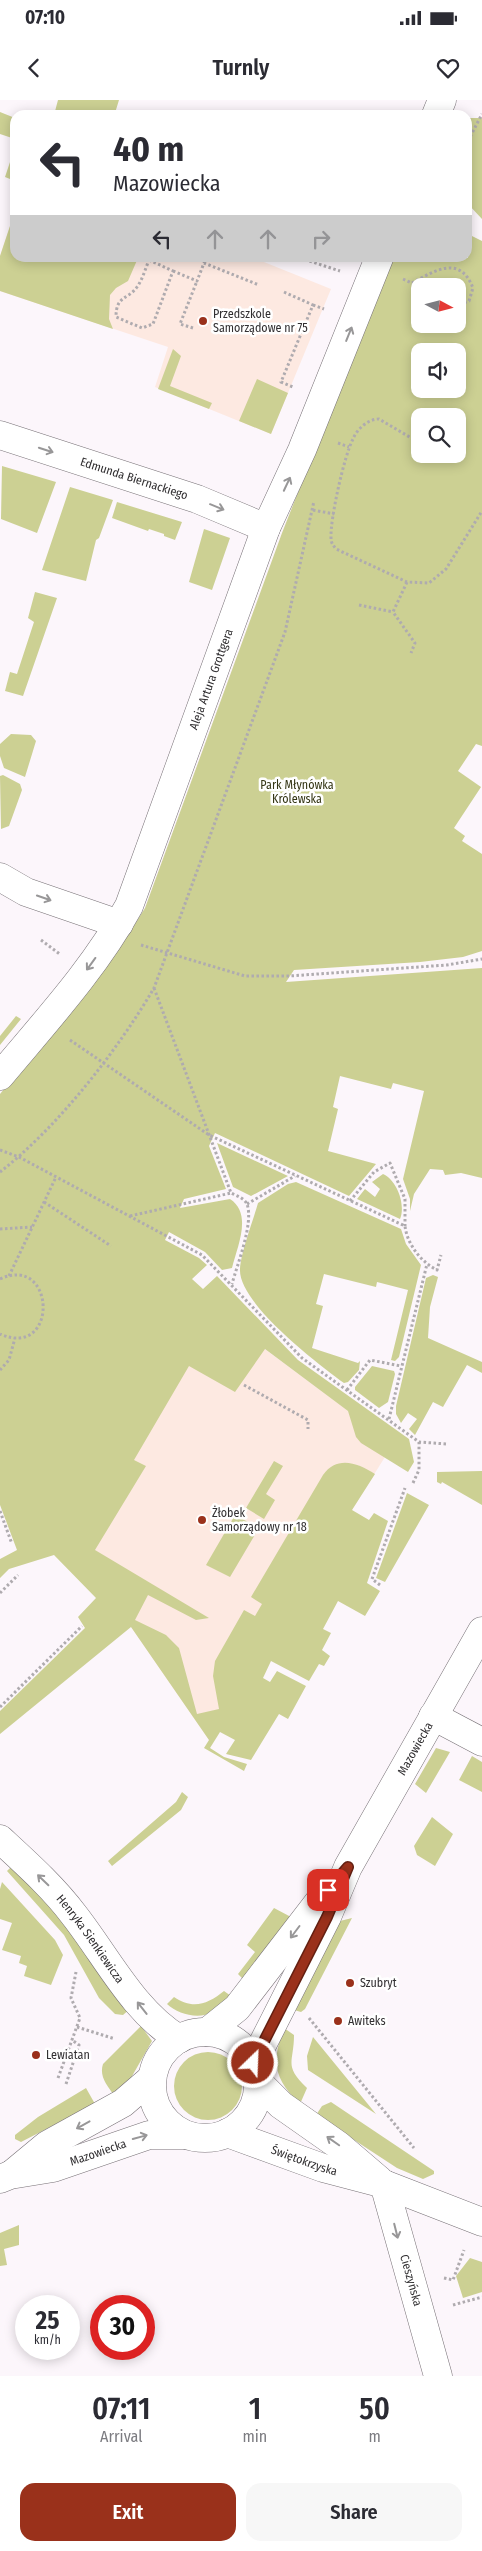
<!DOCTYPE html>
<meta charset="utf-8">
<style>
:root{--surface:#fff;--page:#f7f7f7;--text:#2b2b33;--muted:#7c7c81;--accent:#9a311b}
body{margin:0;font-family:"Fira Sans Condensed",sans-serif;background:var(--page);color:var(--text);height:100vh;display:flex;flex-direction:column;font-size:19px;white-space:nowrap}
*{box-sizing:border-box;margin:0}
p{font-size:16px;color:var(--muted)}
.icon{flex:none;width:28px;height:28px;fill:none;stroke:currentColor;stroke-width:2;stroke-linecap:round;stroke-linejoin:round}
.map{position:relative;height:2276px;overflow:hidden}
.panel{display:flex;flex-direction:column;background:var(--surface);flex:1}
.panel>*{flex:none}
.banner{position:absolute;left:10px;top:10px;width:462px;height:152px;border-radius:15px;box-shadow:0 2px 12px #0003;background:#fff;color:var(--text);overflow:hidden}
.needle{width:32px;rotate:97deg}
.buttons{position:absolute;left:411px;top:178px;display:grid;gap:10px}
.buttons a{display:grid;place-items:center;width:55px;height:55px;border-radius:10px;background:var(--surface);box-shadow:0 2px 12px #0003;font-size:25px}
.speed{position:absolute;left:15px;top:2195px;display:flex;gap:10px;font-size:25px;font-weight:700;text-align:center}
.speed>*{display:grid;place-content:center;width:65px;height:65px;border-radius:50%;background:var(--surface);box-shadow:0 2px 12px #0003;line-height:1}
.speed small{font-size:12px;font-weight:400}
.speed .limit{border:8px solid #d22;background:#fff;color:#111}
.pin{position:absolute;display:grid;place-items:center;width:42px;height:42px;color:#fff;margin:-21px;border-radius:10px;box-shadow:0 2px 8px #0006}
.me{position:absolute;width:55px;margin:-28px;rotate:24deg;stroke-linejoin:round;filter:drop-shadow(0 0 4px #0008)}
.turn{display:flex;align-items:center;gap:18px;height:105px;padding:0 20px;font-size:22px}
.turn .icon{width:65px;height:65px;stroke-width:2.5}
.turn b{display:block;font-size:35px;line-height:42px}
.lanes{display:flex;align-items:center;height:48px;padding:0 20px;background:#0003;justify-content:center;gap:25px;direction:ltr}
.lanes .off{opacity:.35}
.eta{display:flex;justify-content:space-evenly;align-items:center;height:85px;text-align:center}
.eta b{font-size:30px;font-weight:600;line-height:35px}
.cta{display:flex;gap:10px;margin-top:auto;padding:10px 20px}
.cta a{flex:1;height:58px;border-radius:15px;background:var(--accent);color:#fff;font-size:20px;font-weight:600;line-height:58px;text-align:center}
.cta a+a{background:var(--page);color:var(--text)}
.status{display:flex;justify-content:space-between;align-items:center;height:35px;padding:0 25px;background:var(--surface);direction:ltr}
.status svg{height:14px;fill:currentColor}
header{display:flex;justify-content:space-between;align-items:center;height:65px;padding:0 20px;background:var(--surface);font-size:22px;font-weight:600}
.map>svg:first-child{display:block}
.education{fill:#fde9e1}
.green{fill:#ccd093;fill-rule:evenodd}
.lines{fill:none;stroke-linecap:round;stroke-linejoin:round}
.minor-casing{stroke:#777176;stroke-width:29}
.path{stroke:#afabaf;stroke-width:3;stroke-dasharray:2.5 2.5;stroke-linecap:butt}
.minor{stroke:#fff;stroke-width:28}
.oneway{stroke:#989798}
.route-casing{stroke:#642012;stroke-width:12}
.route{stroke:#9a311b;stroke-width:9}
.poi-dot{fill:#9a311b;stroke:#fff;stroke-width:2}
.labels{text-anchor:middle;stroke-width:5;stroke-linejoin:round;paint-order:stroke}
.poi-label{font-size:12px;fill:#312f31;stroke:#fff;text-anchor:start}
.street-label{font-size:12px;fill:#312f31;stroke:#fff}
.park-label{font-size:12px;fill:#343514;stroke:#fff}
</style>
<div class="status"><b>07:10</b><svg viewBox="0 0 49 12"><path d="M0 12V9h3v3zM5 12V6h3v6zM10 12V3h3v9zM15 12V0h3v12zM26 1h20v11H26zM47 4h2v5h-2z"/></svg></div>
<header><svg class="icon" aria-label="back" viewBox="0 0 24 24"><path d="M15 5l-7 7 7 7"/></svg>Turnly<svg class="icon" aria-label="heart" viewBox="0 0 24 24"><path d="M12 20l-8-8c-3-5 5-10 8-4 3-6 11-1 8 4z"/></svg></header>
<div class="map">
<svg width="482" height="2276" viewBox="0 0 482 2276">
<rect width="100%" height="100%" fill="#fcf6fb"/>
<path class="education" d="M 15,111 L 15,158 L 254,158 L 331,189 L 271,334 L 155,287 L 168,247 L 0,191 L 0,156 Z
M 153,1166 L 393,1344 L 209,1640 L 85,1460 Z"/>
<path class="green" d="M 58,0 L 119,0 L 115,13 L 121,15 L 54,15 Z
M 0,12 L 15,18 L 15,39 L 0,34 Z
M 468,18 L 482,18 L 482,119 L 468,104 Z
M 15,47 L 15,81 L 5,77 Z
M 15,111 L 15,158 L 138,158 L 128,181 L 116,188 L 110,195 L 109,219 L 113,229 L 0,191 L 0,156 Z
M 468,134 L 482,141 L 482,646 L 476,644 L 458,671 L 481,687 L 454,728 L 465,736 L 462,741 L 482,754 L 482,851 L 463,857 L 420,862 L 294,870 L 286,882 L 482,868 L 482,1078 L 461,1073 L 445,1075 L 443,1070 L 430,1069 L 414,1094 L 410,1111 L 410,1099 L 403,1079 L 424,991 L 393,983 L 391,989 L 340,976 L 333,1007 L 338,1009 L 328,1051 L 376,1064 L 349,1096 L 215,1033 L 209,1046 L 226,1089 L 184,1099 L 180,1108 L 230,1099 C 253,1114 237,1147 232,1168 L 222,1170 L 205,1152 L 169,1132 L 165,1140 L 199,1158 L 207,1165 L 192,1179 L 203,1189 L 217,1176 L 298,1260 L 409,1339 L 414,1362 L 408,1372 L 361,1343 L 356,1337 L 348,1311 L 265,1249 L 235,1292 L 189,1266 L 134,1360 L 146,1366 L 95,1450 L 209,1518 L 196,1520 L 148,1495 L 135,1520 L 166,1535 L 179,1548 L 197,1614 L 219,1609 L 213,1576 L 215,1561 L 244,1510 L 255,1516 L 262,1504 L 251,1497 L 323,1375 C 337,1355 358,1363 375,1374 L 352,1410 L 369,1420 L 374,1413 L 388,1421 L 367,1483 L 380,1491 L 365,1516 L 338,1501 L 323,1529 L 331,1533 L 322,1550 L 330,1556 L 324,1566 L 319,1564 L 309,1581 L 271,1561 L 263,1578 L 270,1582 L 277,1571 L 306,1586 L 288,1619 L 279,1614 L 251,1660 L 226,1654 L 235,1640 L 220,1632 L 210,1648 L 224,1657 L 247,1664 L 244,1671 L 204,1648 L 209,1640 L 131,1527 L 0,1634 L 0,1611 L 85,1528 L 78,1517 L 96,1498 L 54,1455 L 9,1469 L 0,1478 L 0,1459 L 17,1450 L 0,1405 L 0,994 L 119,849 L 145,808 L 282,433 L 390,158 L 468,158 ZM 420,186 L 458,186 L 458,224 L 420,224 ZM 420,251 L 458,251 L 458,289 L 420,289 ZM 420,316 L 458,316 L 458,354 L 420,354 Z
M 173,249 L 181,256 L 170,286 L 212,303 L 209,309 L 158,289 Z
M 257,279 L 288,293 L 271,334 L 239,321 Z
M 2,366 L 56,382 L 37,433 L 1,419 Z
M 70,387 L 113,400 L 99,438 L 96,440 L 86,481 L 42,470 Z
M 117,402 L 182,422 L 175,440 L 164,436 L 164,434 L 149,429 L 148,431 L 112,418 Z
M 204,429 L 230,438 L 212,490 L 189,482 Z
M 35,492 L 57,498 L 23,596 L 5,591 L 10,572 L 17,574 L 34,522 L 28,518 Z
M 11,634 L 31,635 L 36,641 L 25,677 L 4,668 L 0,656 L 0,644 Z
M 3,675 L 20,684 L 22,690 L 9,726 L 1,729 L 0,676 Z
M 16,916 L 21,919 L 0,945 L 0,936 Z
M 217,1043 L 288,1076 L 251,1096 L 233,1087 Z
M 383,1074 C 397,1080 406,1105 400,1119 L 357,1099 L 365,1089 L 375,1097 L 380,1089 L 372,1082 Z
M 296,1082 L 401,1129 L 406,1144 L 421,1165 L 399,1257 L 395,1261 L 391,1260 L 408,1190 L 377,1182 L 376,1187 L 324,1174 L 316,1204 L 323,1206 L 312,1248 L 358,1263 L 360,1261 L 359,1270 L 348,1282 L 344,1283 C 317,1263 238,1203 240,1169 C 241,1152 253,1121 258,1103 L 288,1084 Z
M 433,1175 L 438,1177 L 430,1207 L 428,1238 L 482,1262 L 482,1273 L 467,1265 L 443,1307 L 433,1302 L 415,1335 L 409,1329 L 417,1319 L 408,1313 L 401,1323 L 396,1314 L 396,1306 L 426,1178 Z
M 372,1266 L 394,1271 L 395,1274 L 388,1302 L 379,1308 L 355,1290 L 355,1287 Z
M 274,1361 L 283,1366 L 266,1394 L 275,1400 L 264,1419 L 246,1408 Z
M 482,1371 L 482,1405 L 442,1382 L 441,1384 L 437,1382 L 437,1372 Z
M 407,1393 L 429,1405 L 385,1482 L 376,1478 Z
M 235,1415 L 259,1428 L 230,1477 L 206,1465 Z
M 436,1648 L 450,1652 L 426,1693 L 415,1684 Z
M 472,1656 L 482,1662 L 482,1692 L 459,1680 Z
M 182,1692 L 188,1697 L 181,1710 L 112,1766 L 108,1761 L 176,1702 Z
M 432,1717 L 453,1734 L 435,1766 L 417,1755 L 414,1746 Z
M 15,1763 L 49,1799 L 131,1908 L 123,1915 L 115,1914 L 99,1898 L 64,1835 L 7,1771 Z
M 2,1782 L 55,1840 L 63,1855 L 51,1885 L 24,1876 L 27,1866 L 19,1863 L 21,1856 L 2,1850 L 12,1823 L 0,1819 L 0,1789 Z
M 274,1808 L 291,1817 L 243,1879 L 238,1874 L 255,1852 L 247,1845 Z
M 352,1818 L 305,1909 L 301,1912 L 294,1910 L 340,1821 Z
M 224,1891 L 231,1896 C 226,1901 219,1909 213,1912 C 198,1920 178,1914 167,1904 L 174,1897 C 193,1910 208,1904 224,1891 Z
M 141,1926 L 152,1941 L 131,1978 L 113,1994 C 107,1985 99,1976 103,1964 Z
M 284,1928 L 294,1935 C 294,1963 283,1965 307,1988 L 300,2004 C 274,1979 271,1962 284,1928 Z
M 313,1937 L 376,2014 L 308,1970 L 307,1956 Z
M174 1986a34 34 0 1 1 68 0a34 34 0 1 1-68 0Z
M 86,1988 L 95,2004 L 21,2042 L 15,2039 L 15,2035 L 38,2017 Z
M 331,2002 L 434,2071 L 434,2074 L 423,2079 L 397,2068 L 316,2015 L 322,2006 Z
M 19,2125 L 19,2145 L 4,2149 L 7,2165 L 0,2166 L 0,2133 Z
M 470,2158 L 482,2162 L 482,2192 L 463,2198 L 456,2176 Z"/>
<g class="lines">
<g class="minor-casing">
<g id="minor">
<path d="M 436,15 L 442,0"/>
<path id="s1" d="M 0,335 L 197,399 L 266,428"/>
<path d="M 0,777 L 26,792 L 119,824"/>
<path id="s2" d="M 0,976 C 45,922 95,868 129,806 L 266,428 L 302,350 L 379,158"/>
<path d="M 433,1616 L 482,1642"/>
<path id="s3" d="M 0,1739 C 26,1763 53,1787 74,1815 C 107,1857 133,1911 179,1939"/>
<path d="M 207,1932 L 237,1908 L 327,1791"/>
<circle cx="205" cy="1985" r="53"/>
<path id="s4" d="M 253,1963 L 327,1817 L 348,1767 L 482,1531"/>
<path d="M 257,1981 L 281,2005 L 338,2045 L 379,2080"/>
<path id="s5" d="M 227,2033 L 323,2068 L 384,2084 L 482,2122"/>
<path d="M 12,2074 L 47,2045 L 123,2003 L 152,1978"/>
<path id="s6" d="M 0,2079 L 10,2075 L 53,2068 L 149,2035 L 186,2035"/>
<path id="s7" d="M 384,2084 L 438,2276"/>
</g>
</g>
<path class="path" d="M 468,41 L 482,14
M 300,158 L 340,171
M 149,160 L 173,171 L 153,224 L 142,228 L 116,217 C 116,195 128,200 137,187 C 143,179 146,166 150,158
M 173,171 L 197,181 L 204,163 L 259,185
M 403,179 L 420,187
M 412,183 C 434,171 460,154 473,188 L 469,201 L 458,205
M 284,192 L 313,205 L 281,282 L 293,287
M 313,205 L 324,209
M 193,228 L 180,224 L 197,181
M 418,342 L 379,319 C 368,319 357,329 353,339 C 344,356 330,420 331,438 C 331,443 333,445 336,449 L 407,482 L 429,483 L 446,469 L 482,411
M 338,343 L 349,347
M 313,410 L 334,414
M 407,482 L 393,512 L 415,543 L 411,553
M 359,505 L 393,512
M 41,840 L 61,855
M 141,845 L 245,876 L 289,876 L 447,865 L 482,859
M 154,888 L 231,1093 C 237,1096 244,1098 247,1104 C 254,1123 237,1165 232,1184
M 70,940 L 209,1035 L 405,1126 C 407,1144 421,1162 437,1170 L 441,1155
M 0,1050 L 19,1057 L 202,1155 L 302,1258 L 419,1342 L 447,1344
M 0,1072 C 58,1027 117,951 154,888 L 285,532 L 314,401
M 350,1101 L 374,1072 L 390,1063 L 405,1099 L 405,1126
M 44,1102 L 111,1146
M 247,1104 L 295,1076
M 130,1116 L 231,1093
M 0,1129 L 32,1127
M 9,1176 L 56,1077
M 0,1179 C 56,1153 59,1260 0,1234
M 0,1270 L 9,1260 L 15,1238
M 244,1285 L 308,1320 L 308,1329
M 347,1290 L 370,1260 L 401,1266
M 389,1319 L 427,1164
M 413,1383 L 419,1370 L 419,1342
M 0,1411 L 12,1444
M 380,1485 L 372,1479 L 405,1388
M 0,1493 L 18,1475
M 0,1607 L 82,1526
M 309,1918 L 414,2048
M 77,1927 L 115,1939
M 58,1978 L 80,1918 L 71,1898 L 76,1872
M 66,1984 L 79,1945 L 72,1940
M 444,2178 L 453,2180 L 464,2150
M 453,2205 L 482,2197"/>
<use href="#minor" class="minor"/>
</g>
<defs><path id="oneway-shaft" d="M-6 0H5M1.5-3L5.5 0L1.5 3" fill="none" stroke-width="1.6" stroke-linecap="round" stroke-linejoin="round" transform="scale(1.25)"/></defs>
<g class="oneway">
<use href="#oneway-shaft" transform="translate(349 234) rotate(-68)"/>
<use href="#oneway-shaft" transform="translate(46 350) rotate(18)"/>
<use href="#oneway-shaft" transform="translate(287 384) rotate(-65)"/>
<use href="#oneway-shaft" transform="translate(217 407) rotate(22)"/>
<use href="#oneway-shaft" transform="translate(44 798) rotate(19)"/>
<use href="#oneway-shaft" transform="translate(91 864) rotate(126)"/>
<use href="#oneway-shaft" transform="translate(43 1780) rotate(-136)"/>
<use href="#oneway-shaft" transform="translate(295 1832) rotate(127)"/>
<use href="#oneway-shaft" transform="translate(142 1908) rotate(-128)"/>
<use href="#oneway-shaft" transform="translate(83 2025) rotate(151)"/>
<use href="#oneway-shaft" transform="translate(140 2037) rotate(-15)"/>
<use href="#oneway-shaft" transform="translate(333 2041) rotate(-145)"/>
<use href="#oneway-shaft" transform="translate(396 2131) rotate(76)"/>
</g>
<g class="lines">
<g class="route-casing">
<path id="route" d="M 253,1963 L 327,1817 L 348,1767 L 328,1790"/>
</g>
<use href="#route" class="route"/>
</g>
<g class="poi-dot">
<circle cx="203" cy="221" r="5"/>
<circle cx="202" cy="1420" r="5"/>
<circle cx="350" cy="1883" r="5"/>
<circle cx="338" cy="1921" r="5"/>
<circle cx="36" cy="1955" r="5"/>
</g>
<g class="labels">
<g class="poi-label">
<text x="213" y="218">Przedszkole<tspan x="213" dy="14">Samorządowe nr 75</tspan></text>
<text x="212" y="1417">Żłobek<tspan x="212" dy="14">Samorządowy nr 18</tspan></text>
<text x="360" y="1887">Szubryt</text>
<text x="348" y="1925">Awiteks</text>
<text x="46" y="1959">Lewiatan</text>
</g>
<g class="street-label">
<text dy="4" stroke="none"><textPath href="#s1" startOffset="141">Edmunda Biernackiego</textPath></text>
<text dy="4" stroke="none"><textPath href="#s2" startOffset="455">Aleja Artura Grottgera</textPath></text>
<text dy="4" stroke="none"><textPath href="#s4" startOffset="354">Mazowiecka</textPath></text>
<text dy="4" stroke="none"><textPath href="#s3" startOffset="135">Henryka Sienkiewicza</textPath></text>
<text dy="4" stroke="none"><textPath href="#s6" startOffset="102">Mazowiecka</textPath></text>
<text dy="4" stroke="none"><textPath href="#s5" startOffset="82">Świętokrzyska</textPath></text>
<text dy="4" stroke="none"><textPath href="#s7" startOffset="100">Cieszyńska</textPath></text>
</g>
<g class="park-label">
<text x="297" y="689">Park Młynówka<tspan x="297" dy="14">Królewska</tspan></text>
</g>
</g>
</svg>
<div class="buttons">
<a><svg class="needle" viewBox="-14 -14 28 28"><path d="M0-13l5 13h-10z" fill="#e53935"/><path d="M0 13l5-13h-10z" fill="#7c7c81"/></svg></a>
<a><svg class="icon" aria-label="sound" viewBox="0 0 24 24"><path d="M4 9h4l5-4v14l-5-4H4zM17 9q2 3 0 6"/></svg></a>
<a><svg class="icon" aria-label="search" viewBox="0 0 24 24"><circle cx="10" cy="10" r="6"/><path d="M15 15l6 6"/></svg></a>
</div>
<div class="speed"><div>25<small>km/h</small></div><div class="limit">30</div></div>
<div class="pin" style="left:328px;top:1790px;background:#d93025"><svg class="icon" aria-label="arrive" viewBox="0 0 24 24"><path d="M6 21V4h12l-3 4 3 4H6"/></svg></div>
<svg class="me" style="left:253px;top:1963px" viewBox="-20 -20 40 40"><circle r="17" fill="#9a311b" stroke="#fff" stroke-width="3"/><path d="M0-11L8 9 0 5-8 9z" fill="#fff"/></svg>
<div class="banner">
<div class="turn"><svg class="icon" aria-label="left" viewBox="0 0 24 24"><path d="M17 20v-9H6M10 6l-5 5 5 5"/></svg><div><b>40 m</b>Mazowiecka</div></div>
<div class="lanes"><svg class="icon" aria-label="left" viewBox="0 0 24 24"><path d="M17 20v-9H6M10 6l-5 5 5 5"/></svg><svg class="icon off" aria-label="ahead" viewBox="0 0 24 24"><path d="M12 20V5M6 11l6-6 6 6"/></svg><svg class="icon off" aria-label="ahead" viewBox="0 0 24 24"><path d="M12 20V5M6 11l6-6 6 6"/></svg><svg class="icon off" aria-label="right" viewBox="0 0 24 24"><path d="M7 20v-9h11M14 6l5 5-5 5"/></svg></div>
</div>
</div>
<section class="panel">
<div class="eta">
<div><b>07:11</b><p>Arrival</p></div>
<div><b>1</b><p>min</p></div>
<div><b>50</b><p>m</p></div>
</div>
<div class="cta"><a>Exit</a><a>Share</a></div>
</section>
